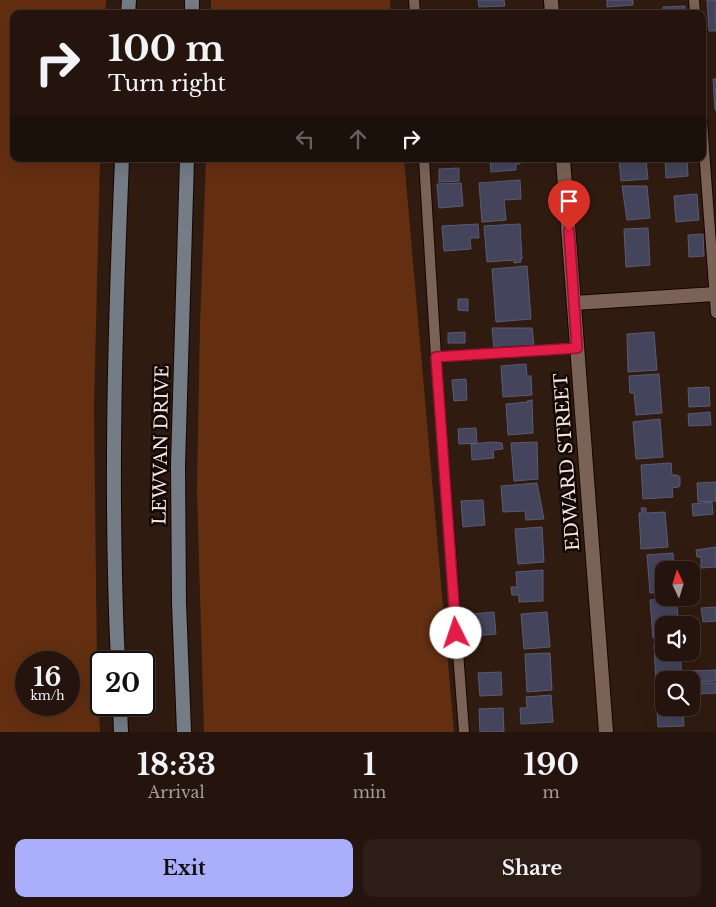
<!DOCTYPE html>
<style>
:root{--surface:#24140d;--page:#2c1d16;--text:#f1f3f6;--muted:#a39e9d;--line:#41332e;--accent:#abaffb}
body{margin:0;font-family:"Libre Baskerville",serif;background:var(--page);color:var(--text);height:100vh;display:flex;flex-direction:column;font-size:19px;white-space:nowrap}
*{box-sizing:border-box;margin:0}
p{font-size:16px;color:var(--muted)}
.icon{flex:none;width:28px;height:28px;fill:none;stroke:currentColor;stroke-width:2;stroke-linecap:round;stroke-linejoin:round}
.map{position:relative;height:732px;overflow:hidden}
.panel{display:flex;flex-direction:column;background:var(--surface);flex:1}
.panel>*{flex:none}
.banner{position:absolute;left:10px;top:10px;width:696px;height:152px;border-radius:10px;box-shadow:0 5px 20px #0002,0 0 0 1px var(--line);background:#24140d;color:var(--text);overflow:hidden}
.needle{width:32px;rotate:356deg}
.buttons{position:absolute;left:655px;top:561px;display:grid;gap:10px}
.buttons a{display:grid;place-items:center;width:45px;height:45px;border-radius:10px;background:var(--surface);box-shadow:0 5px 20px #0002,0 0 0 1px var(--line);font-size:25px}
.speed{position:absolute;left:15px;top:651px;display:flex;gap:10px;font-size:25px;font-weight:700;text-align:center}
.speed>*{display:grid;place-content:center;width:65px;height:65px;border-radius:50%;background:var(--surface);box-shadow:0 5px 20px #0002,0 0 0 1px var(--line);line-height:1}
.speed small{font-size:12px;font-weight:400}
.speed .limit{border:2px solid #111;border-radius:8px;background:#fff;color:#111}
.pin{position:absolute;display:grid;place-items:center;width:42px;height:42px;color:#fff;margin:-51px -21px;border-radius:50% 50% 50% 0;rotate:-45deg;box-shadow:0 0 5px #0007}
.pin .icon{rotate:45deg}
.me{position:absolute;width:55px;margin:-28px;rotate:356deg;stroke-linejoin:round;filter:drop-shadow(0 0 4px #0008)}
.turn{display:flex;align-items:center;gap:18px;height:105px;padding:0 15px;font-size:22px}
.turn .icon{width:65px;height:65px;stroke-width:2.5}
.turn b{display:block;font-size:35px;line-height:42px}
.lanes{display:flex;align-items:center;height:48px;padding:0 15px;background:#0003;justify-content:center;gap:25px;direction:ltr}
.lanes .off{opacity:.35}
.eta{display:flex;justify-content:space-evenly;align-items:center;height:85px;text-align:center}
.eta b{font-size:30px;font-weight:800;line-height:35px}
.primary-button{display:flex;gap:10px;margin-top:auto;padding:10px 15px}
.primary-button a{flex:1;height:58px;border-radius:10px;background:var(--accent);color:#111;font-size:20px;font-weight:800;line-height:58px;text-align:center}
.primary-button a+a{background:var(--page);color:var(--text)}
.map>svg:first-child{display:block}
.green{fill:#642f11;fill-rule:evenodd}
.building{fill:#44455c;stroke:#5a5b73}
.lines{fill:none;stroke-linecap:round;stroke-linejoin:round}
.service-casing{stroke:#170500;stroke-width:12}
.minor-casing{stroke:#170500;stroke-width:16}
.secondary-casing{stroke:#170500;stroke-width:16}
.service{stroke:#7b6256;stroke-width:10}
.minor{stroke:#7b6256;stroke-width:14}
.secondary{stroke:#747c86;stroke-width:14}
.route-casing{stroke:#92132f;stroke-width:12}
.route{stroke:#e11d48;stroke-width:9}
.labels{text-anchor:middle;stroke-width:5;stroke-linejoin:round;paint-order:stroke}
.street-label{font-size:18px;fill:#f4e5de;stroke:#110805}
</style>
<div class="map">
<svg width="716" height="732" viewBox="0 0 716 732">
<rect width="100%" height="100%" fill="#301b11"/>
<path class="green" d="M 0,0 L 106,0 L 105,14 L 14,14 L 14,159 L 100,159 L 94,407 L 97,671 L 100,732 L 0,732 ZM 26,662 L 69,662 L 69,705 L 26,705 Z
M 211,0 L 390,0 L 391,14 L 211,14 Z
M 206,159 L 404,159 L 454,732 L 204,732 L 197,490 L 200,326 Z"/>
<path class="building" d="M 478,0 L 504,0 L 505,6 L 479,7 Z
M 607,0 L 633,0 L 633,5 L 607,7 Z
M 707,0 L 716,0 L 716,31 L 709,31 Z
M 685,6 L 685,14 L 663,14 L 663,7 Z
M 713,79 L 716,79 L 716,110 L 715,110 Z
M 490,159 L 520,159 L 520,164 L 516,164 L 516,170 L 491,172 Z
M 619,159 L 646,159 L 648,179 L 621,181 Z
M 665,159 L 687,159 L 688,176 L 666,178 Z
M 459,168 L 459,181 L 439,182 L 439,169 Z
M 520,180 L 521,199 L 504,200 L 506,220 L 482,222 L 479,183 Z
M 461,183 L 463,206 L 439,208 L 437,184 Z
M 622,186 L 647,186 L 650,218 L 627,220 Z
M 697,194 L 699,220 L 676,222 L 674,196 Z
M 478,224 L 479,238 L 470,238 L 471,249 L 444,251 L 442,226 Z
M 520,224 L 522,259 L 520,259 L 521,262 L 514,263 L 514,260 L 487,262 L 484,226 Z
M 648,228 L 650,265 L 626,267 L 624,229 Z
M 703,234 L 704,256 L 689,257 L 688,235 Z
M 527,266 L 531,319 L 496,322 L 492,269 Z
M 458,299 L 468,299 L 468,311 L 458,310 Z
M 492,328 L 532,328 L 534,345 L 531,345 L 531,348 L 494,349 Z
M 465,332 L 465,343 L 448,343 L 448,333 Z
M 654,332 L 657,370 L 628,372 L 627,334 Z
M 526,364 L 527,376 L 531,376 L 532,395 L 503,397 L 501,366 Z
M 659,374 L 662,413 L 636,415 L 634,393 L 630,393 L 629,376 Z
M 466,379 L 467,400 L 454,401 L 452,380 Z
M 709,387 L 710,406 L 689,407 L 688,388 Z
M 532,400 L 533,433 L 508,435 L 506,404 L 528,402 L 527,401 Z
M 710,412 L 711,425 L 689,426 L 688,414 Z
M 660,419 L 663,457 L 636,459 L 633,422 Z
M 476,428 L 477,443 L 459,444 L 458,429 Z
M 493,442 L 502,443 L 503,449 L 493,450 L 494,458 L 472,460 L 471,444 Z
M 537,442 L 538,479 L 514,481 L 511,443 Z
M 671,463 L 672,475 L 677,475 L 680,477 L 680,485 L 679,487 L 672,488 L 673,497 L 643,499 L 641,465 Z
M 716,482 L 716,501 L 698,502 L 697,483 Z
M 537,483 L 544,519 L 526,520 L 525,511 L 503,512 L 501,486 Z
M 483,500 L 485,525 L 463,527 L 461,501 Z
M 712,502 L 713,514 L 693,516 L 692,504 Z
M 641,508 L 646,508 L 646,513 L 665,512 L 668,547 L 641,549 L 639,513 L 642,513 Z
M 542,527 L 544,562 L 518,564 L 515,529 Z
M 716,547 L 716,567 L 701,568 L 701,557 L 697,557 L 696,550 Z
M 673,553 L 674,570 L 664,570 L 664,592 L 650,593 L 647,555 Z
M 543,570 L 543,601 L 519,602 L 519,595 L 512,595 L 511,587 L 517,587 L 516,572 Z
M 676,598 L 679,625 L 664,625 L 664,638 L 653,638 L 650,600 Z
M 716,607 L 716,621 L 703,622 L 701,608 Z
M 494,612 L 496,634 L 474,636 L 472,614 Z
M 547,612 L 550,647 L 524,649 L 521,614 Z
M 654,644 L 664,644 L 664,652 L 680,652 L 682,680 L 664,680 L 664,682 L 656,683 Z
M 550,653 L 552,690 L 527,692 L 525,654 Z
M 716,670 L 716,681 L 691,682 L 691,680 L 689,680 L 688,671 Z
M 501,672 L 502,695 L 480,696 L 478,673 Z
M 699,683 L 716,683 L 716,693 L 699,694 Z
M 664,691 L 664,708 L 683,708 L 684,726 L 658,727 L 656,692 Z
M 551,695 L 553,722 L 521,724 L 520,708 L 527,708 L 526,697 Z
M 503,708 L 504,732 L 480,732 L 479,709 Z"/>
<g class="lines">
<g class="service-casing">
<path id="service" d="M 414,0 L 415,14
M 694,0 L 695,14
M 702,122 L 716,313
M 424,159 L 436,357 L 464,732
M 436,357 L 577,348"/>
</g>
<g class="minor-casing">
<path id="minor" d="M 551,0 L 552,14
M 563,159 L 606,732
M 574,303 L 716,294"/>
</g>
<g class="secondary-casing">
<path id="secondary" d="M 128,14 L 129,0
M 192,14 L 192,0
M 118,662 C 110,495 115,327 122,159
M 120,705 L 121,732
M 184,732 L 179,603 L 178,465 L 187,159"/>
</g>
<use href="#service" class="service"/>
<use href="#minor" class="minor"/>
<use href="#secondary" class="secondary"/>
</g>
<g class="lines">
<g class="route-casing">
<path id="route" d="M 456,633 L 436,357 L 577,348 L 569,231"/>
</g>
<use href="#route" class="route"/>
</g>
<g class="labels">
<g class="street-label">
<text transform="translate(161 445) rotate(-89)" y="6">LEWVAN DRIVE</text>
<text transform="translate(567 462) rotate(-94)" y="6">EDWARD STREET</text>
</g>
</g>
</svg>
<div class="buttons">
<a><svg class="needle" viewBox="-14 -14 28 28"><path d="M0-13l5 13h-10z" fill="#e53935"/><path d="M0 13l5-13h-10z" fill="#a39e9d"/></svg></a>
<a><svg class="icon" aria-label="sound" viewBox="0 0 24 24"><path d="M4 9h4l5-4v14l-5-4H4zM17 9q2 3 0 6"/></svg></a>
<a><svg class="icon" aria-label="search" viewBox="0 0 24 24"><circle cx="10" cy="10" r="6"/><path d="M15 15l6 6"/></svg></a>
</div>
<div class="speed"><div>16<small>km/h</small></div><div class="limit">20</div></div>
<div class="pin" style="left:569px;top:231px;background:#d93025"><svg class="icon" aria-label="arrive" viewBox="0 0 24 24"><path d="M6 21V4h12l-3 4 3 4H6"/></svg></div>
<svg class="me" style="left:456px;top:633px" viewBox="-20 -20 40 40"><circle r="19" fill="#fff"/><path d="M0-13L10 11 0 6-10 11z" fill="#e11d48"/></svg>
<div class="banner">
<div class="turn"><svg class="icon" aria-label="right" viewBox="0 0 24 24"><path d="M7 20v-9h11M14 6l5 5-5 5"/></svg><div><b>100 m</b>Turn right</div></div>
<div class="lanes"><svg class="icon off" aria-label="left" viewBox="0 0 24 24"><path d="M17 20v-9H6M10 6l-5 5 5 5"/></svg><svg class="icon off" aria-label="ahead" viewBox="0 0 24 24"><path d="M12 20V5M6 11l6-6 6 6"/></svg><svg class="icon" aria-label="right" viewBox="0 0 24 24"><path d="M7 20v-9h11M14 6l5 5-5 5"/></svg></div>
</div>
</div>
<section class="panel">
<div class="eta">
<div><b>18:33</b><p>Arrival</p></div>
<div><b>1</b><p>min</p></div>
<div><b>190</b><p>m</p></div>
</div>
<div class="primary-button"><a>Exit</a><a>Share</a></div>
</section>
